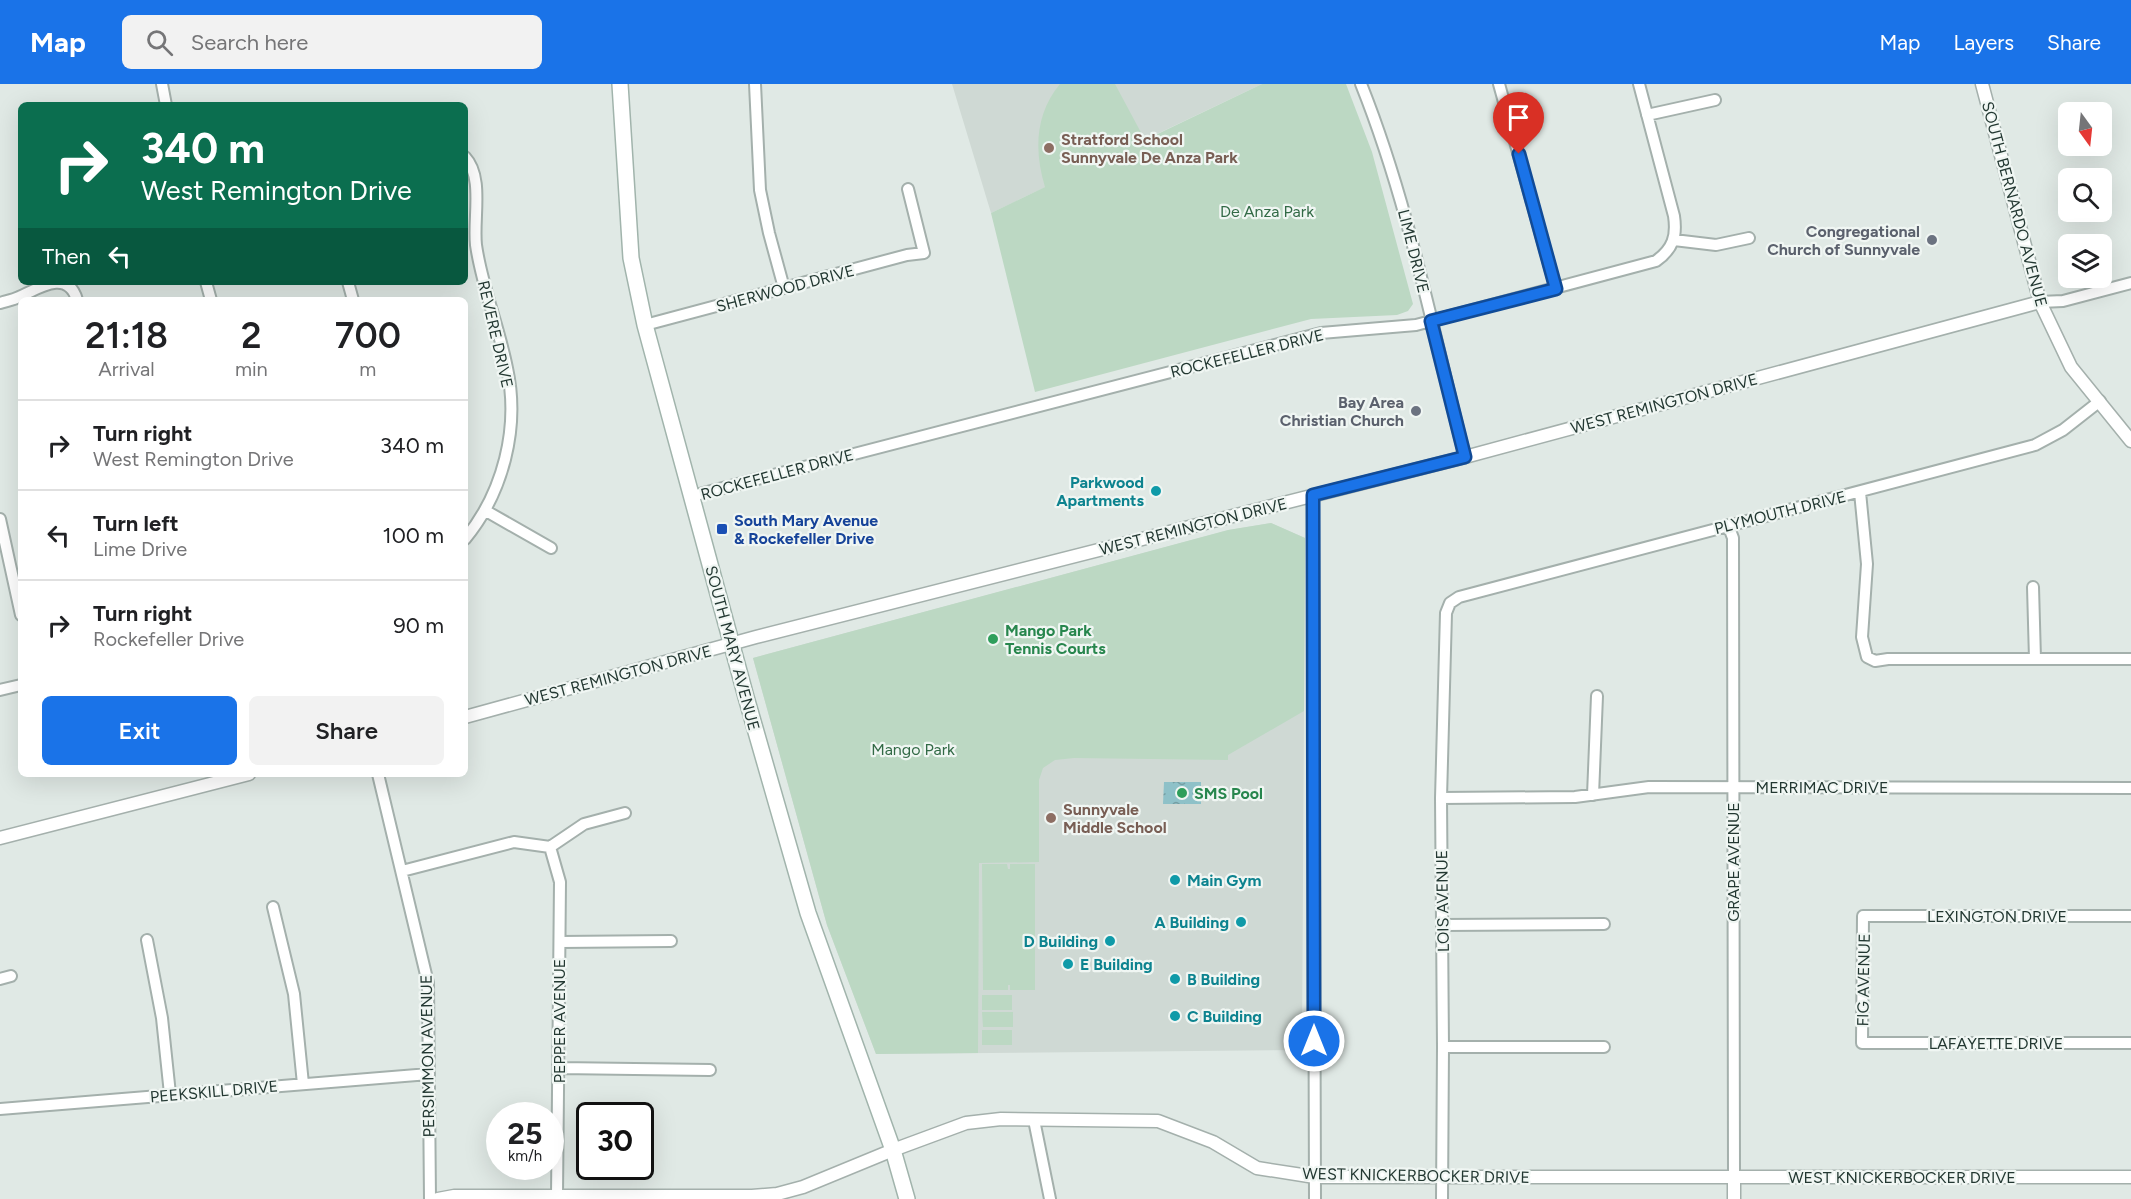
<!DOCTYPE html>
<style>
:root{--surface:#fff;--page:#f2f2f2;--text:#202124;--muted:#757577;--line:#e0e0e0;--accent:#1a73e8}
body{margin:0;font-family:Figtree,sans-serif;background:var(--page);color:var(--text);height:100vh;display:flex;flex-direction:column;font-size:22px;white-space:nowrap}
*{box-sizing:border-box;margin:0}
p{font-size:20px;color:var(--muted)}
.icon{flex:none;width:33px;height:33px;fill:none;stroke:currentColor;stroke-width:2;stroke-linecap:round;stroke-linejoin:round}
.map{position:relative;flex:1;overflow:hidden}
.panel{position:absolute;left:18px;top:213px;width:450px;height:480px;display:flex;flex-direction:column;background:var(--surface);border-radius:9px;box-shadow:0 6px 24px #0002}
.panel>*{flex:none}
.hud{position:absolute;left:18px;top:18px;width:450px;height:183px;border-radius:9px;box-shadow:0 6px 24px #0002;background:#0b6e4f;color:#fff;overflow:hidden}
.needle{width:39px;rotate:165deg}
.controls{position:absolute;left:2058px;top:18px;display:grid;gap:12px}
.controls a{display:grid;place-items:center;width:54px;height:54px;border-radius:9px;background:var(--surface);box-shadow:0 6px 24px #0002;font-size:30px}
.speed{position:absolute;left:486px;top:1018px;display:flex;gap:12px;font-size:30px;font-weight:700;text-align:center}
.speed>*{display:grid;place-content:center;width:78px;height:78px;border-radius:50%;background:var(--surface);box-shadow:0 6px 24px #0002;line-height:1}
.speed small{font-size:15px;font-weight:400}
.speed .limit{border:3px solid #111;border-radius:9px;background:#fff;color:#111}
.pin{position:absolute;display:grid;place-items:center;width:51px;height:51px;color:#fff;margin:-62px -26px;border-radius:50% 50% 50% 0;rotate:-45deg;box-shadow:0 0 6px #0007}
.pin .icon{rotate:45deg}
.me{position:absolute;width:66px;margin:-33px;rotate:0deg;stroke-linejoin:round;filter:drop-shadow(0 0 4px #0008)}
.turn{display:flex;align-items:center;gap:21px;height:126px;padding:0 24px;font-size:27px}
.turn .icon{width:78px;height:78px;stroke-width:2.5}
.turn b{display:block;font-size:42px;line-height:51px}
.then{display:flex;align-items:center;height:57px;padding:0 24px;background:#0003;gap:12px;font-size:22px}
.eta{display:flex;justify-content:space-evenly;align-items:center;height:102px;text-align:center}
.eta b{font-size:36px;font-weight:600;line-height:42px}
.button{display:flex;gap:12px;margin-top:auto;padding:12px 24px}
.button a{flex:1;height:69px;border-radius:9px;background:var(--accent);color:#fff;font-size:24px;font-weight:600;line-height:69px;text-align:center}
.button a+a{background:var(--page);color:var(--text)}
ul{padding:0;list-style:none}
li{display:flex;align-items:center;gap:18px;height:90px;padding:0 24px;border-top:2px solid var(--line)}
li div{flex:1}
li b{display:block;font-size:22px}
li em{font-style:normal}
header{display:flex;align-items:center;gap:36px;box-sizing:border-box;height:84px;padding:0 30px;background:var(--accent);color:#fff}
header strong{font-size:28px}
nav{display:flex;gap:33px;margin-inline-start:auto;font-size:21px}
.search{width:420px;height:54px;background:var(--page);display:flex;align-items:center;gap:15px;box-sizing:border-box;padding:0 21px;border-radius:9px;color:var(--muted);font-size:22px}
.map>svg:first-child{display:block}
.built{fill:#cfd9d4}
.green{fill:#bcd8c3}
.water{fill:url(#water-ripples)}
.lines{fill:none;stroke-linecap:round;stroke-linejoin:round}
.minor-casing{stroke:#a4b0ac;stroke-width:14}
.tertiary-casing{stroke:#a4b0ac;stroke-width:15}
.secondary-casing{stroke:#a1b4ac;stroke-width:18}
.minor{stroke:#fff;stroke-width:10}
.tertiary{stroke:#fff;stroke-width:12}
.secondary{stroke:#fff;stroke-width:15}
.route-casing{stroke:#114b97;stroke-width:15}
.route{stroke:#1a73e8;stroke-width:10}
.education-dot{fill:#8d6e63;stroke:#f0f6f3;stroke-width:2}
.worship-dot{fill:#6b7280;stroke:#f0f6f3;stroke-width:2}
.culture-dot{fill:#0f9aa8;stroke:#f0f6f3;stroke-width:2}
.transit-dot{fill:#1a4fb4;stroke:#f0f6f3;stroke-width:2}
.leisure-dot{fill:#2e9e5b;stroke:#f0f6f3;stroke-width:2}
.labels{text-anchor:middle;stroke-width:4.5;stroke-linejoin:round;paint-order:stroke}
.education-label{font-size:16px;font-weight:bold;fill:#785e54;stroke:#f0f6f3;text-anchor:start}
.street-label{font-size:16px;fill:#233832;stroke:#f0f6f3}
.park-label{font-size:16px;fill:#326a46;stroke:#f0f6f3}
.worship-label{font-size:16px;font-weight:bold;fill:#5b616d;stroke:#f0f6f3;text-anchor:end}
.culture-label{font-size:16px;font-weight:bold;fill:#0d838f;stroke:#f0f6f3;text-anchor:start}
.transit-label{font-size:16px;font-weight:bold;fill:#164399;stroke:#f0f6f3;text-anchor:start}
.leisure-label{font-size:16px;font-weight:bold;fill:#27864d;stroke:#f0f6f3;text-anchor:start}
</style>
<header>
<strong>Map</strong>
<div class="search"><svg class="icon" aria-label="search" viewBox="0 0 24 24"><circle cx="10" cy="10" r="6"/><path d="M15 15l6 6"/></svg>Search here</div>
<nav><a>Map</a><a>Layers</a><a>Share</a></nav>
</header>
<div class="map">
<svg width="2131" height="1115" viewBox="0 0 2131 1115">
<defs>
<pattern id="water-ripples" width="26" height="14" patternUnits="userSpaceOnUse" patternTransform="scale(1.5)"><rect width="26" height="14" fill="#8ec1c8"/><path d="M2 4q2-2 4 0t4 0M15 11q2-2 4 0t4 0" fill="none" stroke="#749ea3"/></pattern>
</defs>
<rect width="100%" height="100%" fill="#e0e9e5"/>
<path class="built" d="M 952,0 L 1262,0 L 991,129 Z
M 1271,439 L 1305,454 L 1302,966 L 876,970 L 827,841 L 753,574 L 1229,446 Z"/>
<path class="green" d="M 1060,0 L 1115,0 L 1145,56 L 1262,0 L 1346,0 L 1372,68 L 1413,220 L 1408,227 L 1397,231 L 1311,235 L 1035,308 L 991,129 L 1045,103 C 1034,67 1035,30 1060,0 Z
M 1271,439 L 1305,454 L 1304,627 L 1228,671 L 1228,676 L 1074,674 L 1055,676 L 1043,684 L 1039,696 L 1039,778 L 979,779 L 978,969 L 876,970 L 827,841 L 753,574 L 1228,446 Z
M 982,780 L 1007,780 L 1008,785 L 1010,785 L 1010,780 L 1035,780 L 1035,906 L 1010,906 L 1010,901 L 1008,901 L 1008,906 L 983,906 Z
M 982,911 L 1012,911 L 1012,926 L 982,926 Z
M 982,928 L 1013,928 L 1013,943 L 983,943 Z
M 982,946 L 1012,946 L 1012,961 L 982,961 Z"/>
<path class="water" d="M 1164,698 L 1201,698 L 1201,720 L 1163,720 Z"/>
<g class="lines">
<g class="minor-casing">
<path id="minor" d="M 162,0 L 166,21
M 755,0 L 760,106 L 769,149 L 784,204
M 1361,0 C 1409,120 1433,248 1465,373
M 1499,0 L 1556,205
M 1647,31 L 1715,16
M 465,73 C 484,93 473,134 476,161 C 482,203 499,243 507,284 C 520,344 503,409 465,455
M 1674,156 L 1716,161 L 1749,154
M 206,198 L 211,216
M 348,198 L 353,216
M 2040,218 L 2063,217 L 2131,199
M 0,219 C 6,217 13,216 19,213 C 37,205 68,184 77,216
M 645,241 L 907,171 L 924,169 L 908,105
M 1860,408 L 1867,480 L 1862,553 L 1867,573 L 1875,577 L 1888,575 L 2131,575
M 1313,411 L 1315,1115
M 692,412 L 1321,249 L 1416,241 L 1656,177 C 1673,165 1677,152 1674,132 L 1639,0
M 486,427 L 551,464
M 0,435 L 21,531
M 1728,441 L 1733,454 L 1734,1092
M 2033,503 L 2035,575
M 0,606 L 21,601
M 378,690 L 428,899 L 430,1115
M 1593,711 L 1597,612
M 1441,714 L 1575,713 L 1649,703 L 2131,704
M 550,763 L 560,798 L 557,1112
M 550,763 L 584,740 L 625,729
M 402,787 L 514,758 L 550,763
M 273,823 L 294,910 L 303,1000
M 2131,832 L 1863,832 L 1862,959 L 2131,959
M 1442,841 L 1604,840
M 147,856 L 162,934 L 170,1010
M 560,858 L 671,857
M 0,895 L 11,892
M 1443,963 L 1604,963
M 559,984 L 710,986
M 0,1025 L 429,990
M 1034,1036 L 1050,1115
M 1442,1115 L 1443,963 L 1441,714 L 1446,529 L 1450,519 L 1459,513 L 2035,361 L 2063,346 L 2100,317"/>
</g>
<g class="tertiary-casing">
<path id="tertiary" d="M 1982,0 L 2040,218 L 2071,283 L 2131,357
M 465,633 L 756,553 L 1465,373 L 2040,218
M 0,754 L 249,690
M 438,1115 L 454,1112 L 752,1112 L 777,1110 L 803,1103 L 893,1066 L 966,1039 L 1001,1035 L 1158,1037 L 1213,1058 L 1257,1084 L 1315,1093 L 2131,1093
M 1734,1115 L 1734,1092"/>
</g>
<g class="secondary-casing">
<path id="secondary" d="M 620,0 L 631,174 L 645,241 L 746,613 L 808,829 L 893,1066 L 907,1115"/>
</g>
<use href="#minor" class="minor"/>
<use href="#tertiary" class="tertiary"/>
<use href="#secondary" class="secondary"/>
</g>
<g class="lines">
<g class="route-casing">
<path id="route" d="M 1314,957 L 1313,411 L 1465,373 L 1431,237 L 1556,205 L 1519,70"/>
</g>
<use href="#route" class="route"/>
</g>
<g class="education-dot">
<circle cx="1049" cy="64" r="6"/>
<circle cx="1051" cy="734" r="6"/>
</g>
<g class="worship-dot">
<circle cx="1932" cy="156" r="6"/>
<circle cx="1416" cy="327" r="6"/>
</g>
<g class="culture-dot">
<circle cx="1156" cy="407" r="6"/>
<circle cx="1175" cy="796" r="6"/>
<circle cx="1241" cy="838" r="6"/>
<circle cx="1110" cy="857" r="6"/>
<circle cx="1068" cy="880" r="6"/>
<circle cx="1175" cy="895" r="6"/>
<circle cx="1175" cy="932" r="6"/>
</g>
<rect class="transit-dot" x="716" y="439" width="12" height="12" rx="3"/>
<g class="leisure-dot">
<circle cx="993" cy="555" r="6"/>
<circle cx="1182" cy="709" r="6"/>
</g>
<g class="labels">
<g class="education-label">
<text x="1061" y="61">Stratford School<tspan x="1061" dy="18">Sunnyvale De Anza Park</tspan></text>
<text x="1063" y="731">Sunnyvale<tspan x="1063" dy="18">Middle School</tspan></text>
</g>
<g class="street-label">
<text transform="translate(2015 120) rotate(75)" y="6">SOUTH BERNARDO AVENUE</text>
<text transform="translate(1414 167) rotate(76)" y="6">LIME DRIVE</text>
<text transform="translate(785 204) rotate(-15)" y="6">SHERWOOD DRIVE</text>
<text transform="translate(496 250) rotate(77)" y="6">REVERE DRIVE</text>
<text transform="translate(1247 269) rotate(-14)" y="6">ROCKEFELLER DRIVE</text>
<text transform="translate(1664 319) rotate(-15)" y="6">WEST REMINGTON DRIVE</text>
<text transform="translate(777 390) rotate(-15)" y="6">ROCKEFELLER DRIVE</text>
<text transform="translate(1780 428) rotate(-14)" y="6">PLYMOUTH DRIVE</text>
<text transform="translate(1193 442) rotate(-14)" y="6">WEST REMINGTON DRIVE</text>
<text transform="translate(733 564) rotate(75)" y="6">SOUTH MARY AVENUE</text>
<text transform="translate(618 591) rotate(-15)" y="6">WEST REMINGTON DRIVE</text>
<text x="1822" y="709">MERRIMAC DRIVE</text>
<text transform="translate(1733 778) rotate(-90)" y="6">GRAPE AVENUE</text>
<text transform="translate(1442 817) rotate(-91)" y="6">LOIS AVENUE</text>
<text x="1997" y="838">LEXINGTON DRIVE</text>
<text transform="translate(1863 896) rotate(-89)" y="6">FIG AVENUE</text>
<text transform="translate(559 937) rotate(-90)" y="6">PEPPER AVENUE</text>
<text x="1996" y="965">LAFAYETTE DRIVE</text>
<text transform="translate(427 972) rotate(-91)" y="6">PERSIMMON AVENUE</text>
<text transform="translate(214 1007) rotate(-5)" y="6">PEEKSKILL DRIVE</text>
<text transform="translate(1416 1091) rotate(1)" y="6">WEST KNICKERBOCKER DRIVE</text>
<text x="1902" y="1099">WEST KNICKERBOCKER DRIVE</text>
</g>
<g class="park-label">
<text x="1267" y="133">De Anza Park</text>
<text x="913" y="671">Mango Park</text>
</g>
<g class="worship-label">
<text x="1920" y="153">Congregational<tspan x="1920" dy="18">Church of Sunnyvale</tspan></text>
<text x="1404" y="324">Bay Area<tspan x="1404" dy="18">Christian Church</tspan></text>
</g>
<g class="culture-label">
<text x="1144" y="404" text-anchor="end">Parkwood<tspan x="1144" dy="18">Apartments</tspan></text>
<text x="1187" y="802">Main Gym</text>
<text x="1229" y="844" text-anchor="end">A Building</text>
<text x="1098" y="863" text-anchor="end">D Building</text>
<text x="1080" y="886">E Building</text>
<text x="1187" y="901">B Building</text>
<text x="1187" y="938">C Building</text>
</g>
<g class="transit-label">
<text x="734" y="442">South Mary Avenue<tspan x="734" dy="18">&amp; Rockefeller Drive</tspan></text>
</g>
<g class="leisure-label">
<text x="1005" y="552">Mango Park<tspan x="1005" dy="18">Tennis Courts</tspan></text>
<text x="1194" y="715">SMS Pool</text>
</g>
</g>
</svg>
<div class="controls">
<a><svg class="needle" viewBox="-14 -14 28 28"><path d="M0-13l5 13h-10z" fill="#e53935"/><path d="M0 13l5-13h-10z" fill="#757577"/></svg></a>
<a><svg class="icon" aria-label="search" viewBox="0 0 24 24"><circle cx="10" cy="10" r="6"/><path d="M15 15l6 6"/></svg></a>
<a><svg class="icon" aria-label="layers" viewBox="0 0 24 24"><path d="M12 4l9 5-9 5-9-5zM3 14l9 5 9-5"/></svg></a>
</div>
<div class="speed"><div>25<small>km/h</small></div><div class="limit">30</div></div>
<div class="pin" style="left:1519px;top:70px;background:#d93025"><svg class="icon" aria-label="arrive" viewBox="0 0 24 24"><path d="M6 21V4h12l-3 4 3 4H6"/></svg></div>
<svg class="me" style="left:1314px;top:957px" viewBox="-20 -20 40 40"><circle r="17" fill="#1a73e8" stroke="#fff" stroke-width="3"/><path d="M0-11L8 9 0 5-8 9z" fill="#fff"/></svg>
<div class="hud">
<div class="turn"><svg class="icon" aria-label="right" viewBox="0 0 24 24"><path d="M7 20v-9h11M14 6l5 5-5 5"/></svg><div><b>340 m</b>West Remington Drive</div></div>
<div class="then">Then<svg class="icon" aria-label="left" viewBox="0 0 24 24"><path d="M17 20v-9H6M10 6l-5 5 5 5"/></svg></div>
</div>
<section class="panel">
<div class="eta">
<div><b>21:18</b><p>Arrival</p></div>
<div><b>2</b><p>min</p></div>
<div><b>700</b><p>m</p></div>
</div>
<ul>
<li><svg class="icon" aria-label="right" viewBox="0 0 24 24"><path d="M7 20v-9h11M14 6l5 5-5 5"/></svg><div><b>Turn right</b><p>West Remington Drive</p></div><em>340 m</em></li>
<li><svg class="icon" aria-label="left" viewBox="0 0 24 24"><path d="M17 20v-9H6M10 6l-5 5 5 5"/></svg><div><b>Turn left</b><p>Lime Drive</p></div><em>100 m</em></li>
<li><svg class="icon" aria-label="right" viewBox="0 0 24 24"><path d="M7 20v-9h11M14 6l5 5-5 5"/></svg><div><b>Turn right</b><p>Rockefeller Drive</p></div><em>90 m</em></li>
</ul>
<div class="button"><a>Exit</a><a>Share</a></div>
</section>
</div>
